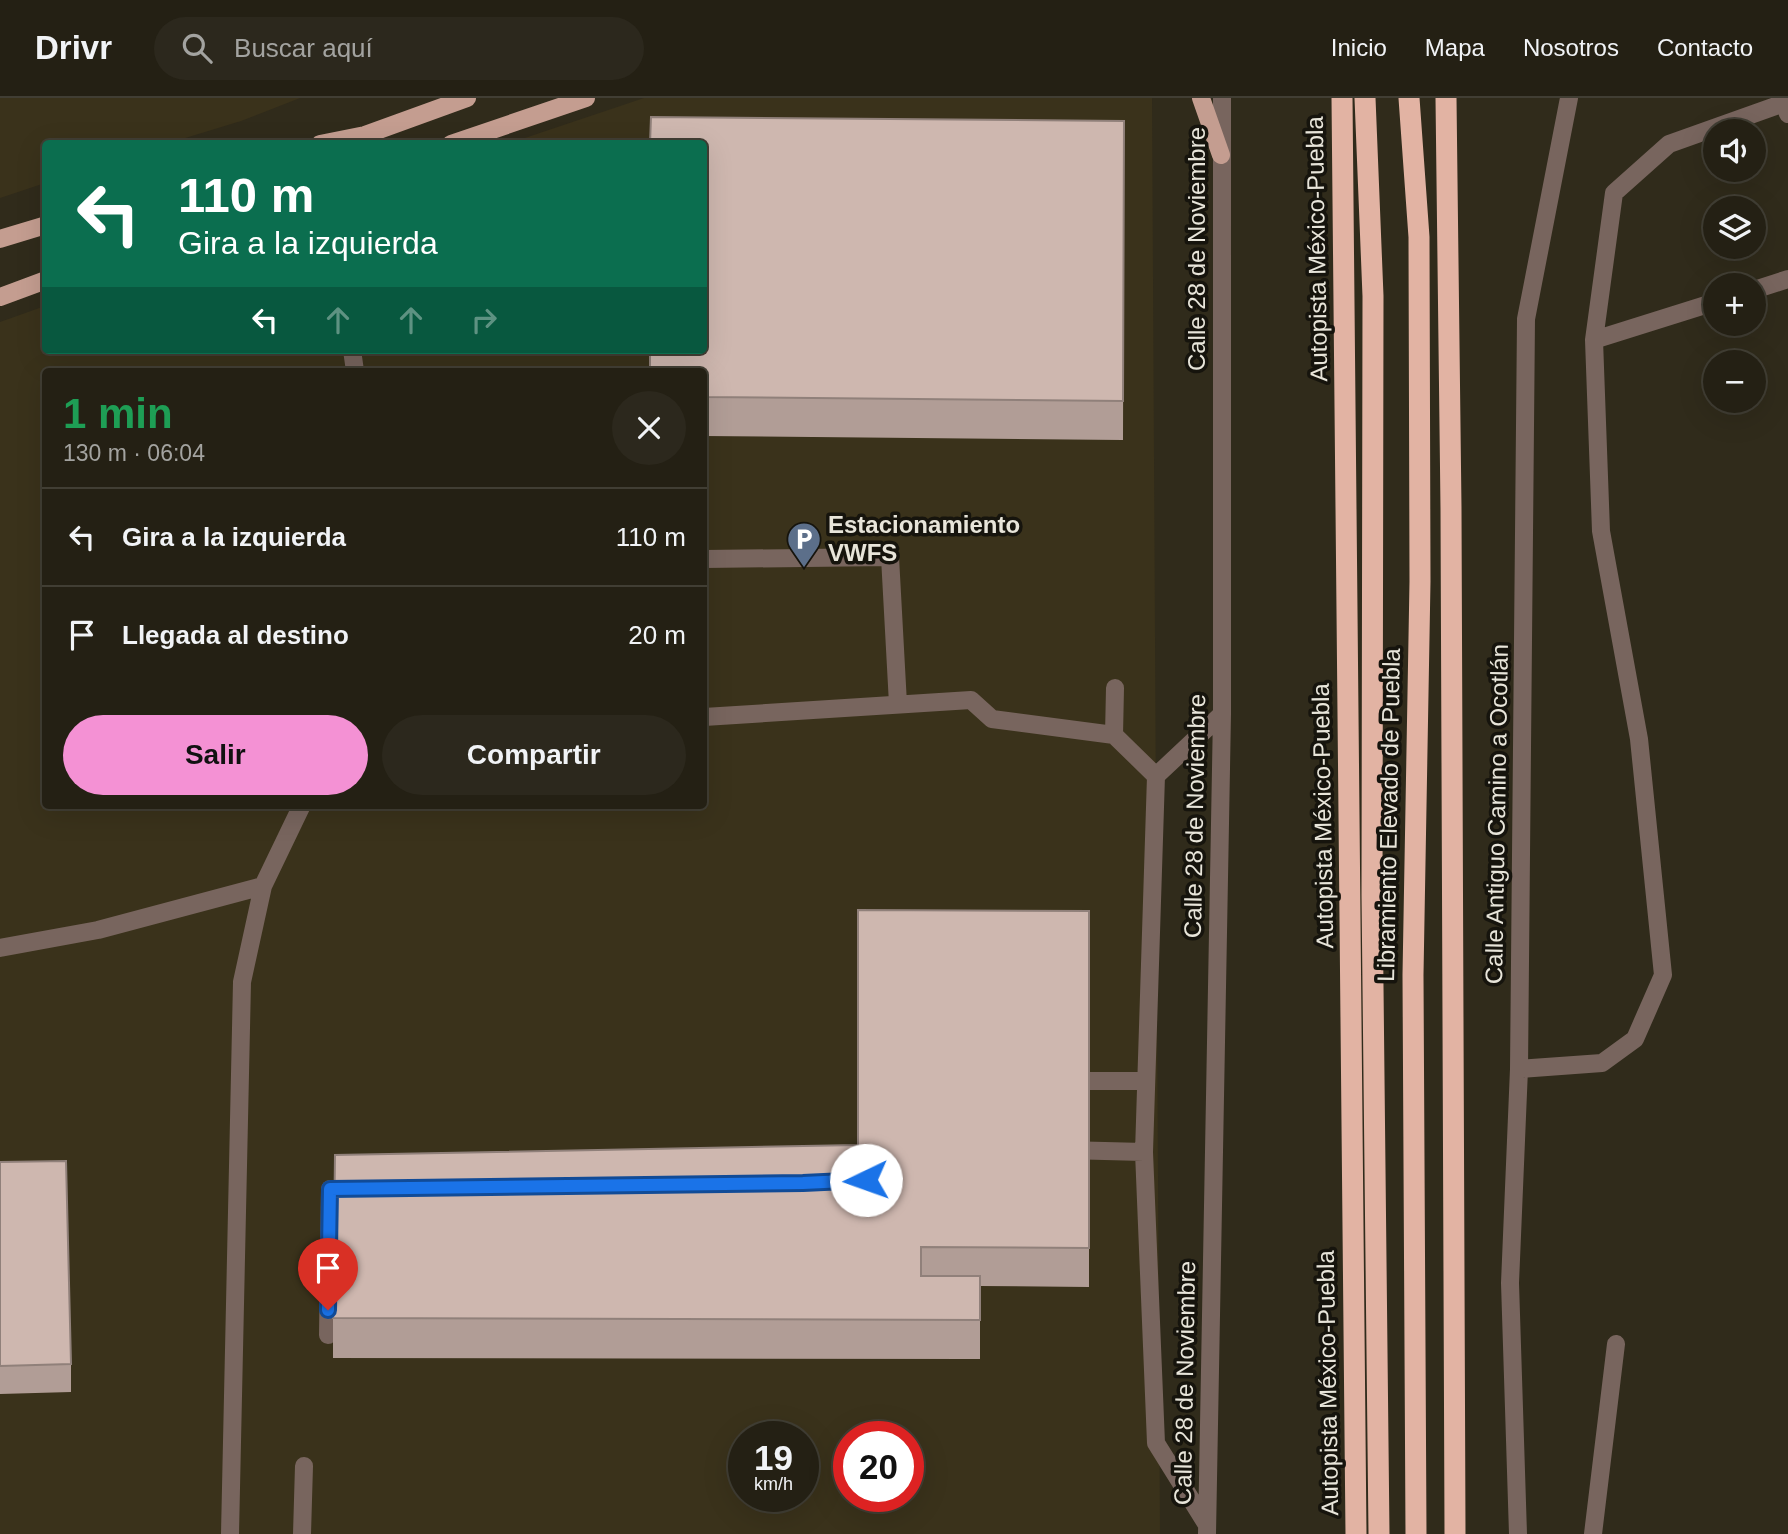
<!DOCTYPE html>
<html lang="es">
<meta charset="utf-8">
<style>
:root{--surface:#242014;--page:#2c281d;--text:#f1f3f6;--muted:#a3a3a0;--line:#413e34;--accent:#f491d4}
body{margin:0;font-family:Arial,sans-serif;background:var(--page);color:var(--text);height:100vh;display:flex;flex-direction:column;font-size:26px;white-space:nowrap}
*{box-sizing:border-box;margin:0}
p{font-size:23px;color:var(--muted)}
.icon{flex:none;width:38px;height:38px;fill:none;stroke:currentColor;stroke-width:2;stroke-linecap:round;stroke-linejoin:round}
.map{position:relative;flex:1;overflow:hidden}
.side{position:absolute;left:42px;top:270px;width:665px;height:441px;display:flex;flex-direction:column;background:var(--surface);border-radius:7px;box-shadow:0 7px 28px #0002,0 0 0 2px var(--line)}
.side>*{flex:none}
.top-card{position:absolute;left:42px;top:42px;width:665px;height:214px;border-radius:7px;box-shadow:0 7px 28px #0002,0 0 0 2px var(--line);background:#0b6e4f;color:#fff;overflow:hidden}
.tools{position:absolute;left:1703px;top:21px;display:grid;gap:14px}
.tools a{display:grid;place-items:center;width:63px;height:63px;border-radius:50%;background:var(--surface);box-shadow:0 7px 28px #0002,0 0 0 2px var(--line);font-size:35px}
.speed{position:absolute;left:728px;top:1323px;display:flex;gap:14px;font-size:35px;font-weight:700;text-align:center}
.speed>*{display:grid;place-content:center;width:91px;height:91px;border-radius:50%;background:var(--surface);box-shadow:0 7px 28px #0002,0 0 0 2px var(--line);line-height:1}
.speed small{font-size:18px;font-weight:400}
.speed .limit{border:10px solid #d22;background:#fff;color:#111}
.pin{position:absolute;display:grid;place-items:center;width:60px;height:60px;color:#fff;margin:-72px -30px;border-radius:50% 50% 50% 0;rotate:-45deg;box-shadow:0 0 7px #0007}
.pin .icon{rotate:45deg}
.me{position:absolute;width:77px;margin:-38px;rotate:267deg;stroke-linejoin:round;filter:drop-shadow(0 0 5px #0008)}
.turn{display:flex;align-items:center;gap:24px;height:147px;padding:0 21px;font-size:32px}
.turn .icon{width:91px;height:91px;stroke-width:2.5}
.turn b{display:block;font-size:49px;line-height:60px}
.lanes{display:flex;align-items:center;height:66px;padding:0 21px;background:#0003;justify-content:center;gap:35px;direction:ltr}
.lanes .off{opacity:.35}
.round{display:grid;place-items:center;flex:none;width:74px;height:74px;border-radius:37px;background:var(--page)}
.overview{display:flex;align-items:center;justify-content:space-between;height:119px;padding:0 21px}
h1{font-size:42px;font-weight:800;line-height:52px;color:#1e9e55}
.cta{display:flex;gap:14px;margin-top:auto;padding:14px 21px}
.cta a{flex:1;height:80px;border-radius:42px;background:var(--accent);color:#111;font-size:28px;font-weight:800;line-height:80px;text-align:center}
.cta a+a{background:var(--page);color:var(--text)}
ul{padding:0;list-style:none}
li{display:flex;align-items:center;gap:21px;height:98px;padding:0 21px;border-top:2px solid var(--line)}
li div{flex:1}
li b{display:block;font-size:26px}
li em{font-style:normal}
header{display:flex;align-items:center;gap:42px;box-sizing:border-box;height:98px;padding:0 35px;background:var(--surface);border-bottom:2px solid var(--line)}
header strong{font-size:33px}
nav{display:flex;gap:38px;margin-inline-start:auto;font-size:24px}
.search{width:490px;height:63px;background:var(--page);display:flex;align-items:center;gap:18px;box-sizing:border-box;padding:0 24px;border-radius:38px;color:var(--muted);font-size:26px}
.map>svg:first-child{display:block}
.built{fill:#3a321b;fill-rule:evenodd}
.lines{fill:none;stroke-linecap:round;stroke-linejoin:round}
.minor{stroke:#78655e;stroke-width:18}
.major{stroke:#c49d90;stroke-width:18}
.highway{stroke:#e2b3a3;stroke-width:21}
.wall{fill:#b19d96}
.building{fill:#ceb7af;stroke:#90807a;stroke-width:2}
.route-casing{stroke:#114b97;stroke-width:18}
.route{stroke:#1a73e8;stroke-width:12}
.labels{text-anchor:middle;stroke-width:7;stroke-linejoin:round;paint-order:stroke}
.street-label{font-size:24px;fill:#e8e5da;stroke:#16140d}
.poi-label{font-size:24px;font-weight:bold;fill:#e8e5da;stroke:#16140d;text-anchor:start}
</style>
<header>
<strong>Drivr</strong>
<div class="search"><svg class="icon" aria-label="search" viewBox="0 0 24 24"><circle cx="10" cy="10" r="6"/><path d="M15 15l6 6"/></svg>Buscar aquí</div>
<nav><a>Inicio</a><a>Mapa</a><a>Nosotros</a><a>Contacto</a></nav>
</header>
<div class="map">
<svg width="1788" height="1436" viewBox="0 0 1788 1436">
<rect width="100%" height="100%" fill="#302b1b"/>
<path class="built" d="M 0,0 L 300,0 L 241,23 L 169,45 L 46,46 L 45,85 L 0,100 Z
M 644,0 L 1152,0 L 1160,1436 L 0,1436 L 0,224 L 45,208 L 46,252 L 704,252 L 704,46 L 510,45 ZM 46,273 L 704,273 L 704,707 L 46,707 ZM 744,1339 L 803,1339 L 803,1398 L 744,1398 ZM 849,1339 L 908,1339 L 908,1398 L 849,1398 Z"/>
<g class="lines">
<path class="minor" d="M 1754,192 L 1788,181
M 1594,242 L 1715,204
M 352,252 L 355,273
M 704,461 L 890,459 L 898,606
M 704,619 L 971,602 L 992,621 L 1114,637 L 1156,678 L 1144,1054 L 1156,1345 L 1207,1427
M 1114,637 L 1115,590
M 1156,678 L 1222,616
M 0,850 L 98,832 L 263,788
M 1519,971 L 1602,965 L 1635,941 L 1663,877 L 1639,641 L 1601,433 L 1594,242 L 1614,95 L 1669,46 L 1784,5 L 1788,16
M 1066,983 L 1145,983
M 1065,1052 L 1144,1054
M 328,1237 L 330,1091 L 356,1091
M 230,1436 L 242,884 L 263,788 L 302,707
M 302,1436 L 304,1368
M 1207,1436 L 1222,616 L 1222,0
M 1518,1436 L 1510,1185 L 1519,971 L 1526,221 L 1569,0
M 1593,1436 L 1616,1246"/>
<path class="major" d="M 1201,0 L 1221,57
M 320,46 L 365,37 L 467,0
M 451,46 L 586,0
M 0,141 L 46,127
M 0,199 L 46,182"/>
<path class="highway" d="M 1342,0 L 1356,1436
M 1365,0 L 1373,198 L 1372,797 L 1379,1436
M 1409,0 L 1419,139 L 1420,483 L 1413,877 L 1416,1436
M 1446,0 L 1451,410 L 1455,1436"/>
</g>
<path class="wall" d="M 1124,23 L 1123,342 L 704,338 L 704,273 Z
M 1089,813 L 1089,1189 L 980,1188 L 980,1261 L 333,1260 L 333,1220 L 858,1047 Z
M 0,1064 L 71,1266 L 71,1294 L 0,1296 Z"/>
<path class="building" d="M 651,19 L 1124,23 L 1123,303 L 704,299 L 704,273 L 650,273 L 650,252 L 704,252 L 704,46 L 650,46 Z
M 858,812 L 1089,813 L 1089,1150 L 921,1149 L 921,1178 L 980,1178 L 980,1222 L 333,1220 L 335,1057 L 858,1047 Z
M 66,1063 L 71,1266 L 0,1268 L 0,1064 Z"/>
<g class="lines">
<g class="route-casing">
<path id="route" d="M 328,1212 L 330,1091 L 803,1085 L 866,1082"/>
</g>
<use href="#route" class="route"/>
</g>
<defs>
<g id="parking-pin" transform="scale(1.75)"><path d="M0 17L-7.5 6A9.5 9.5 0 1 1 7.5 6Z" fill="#5c6f8a" stroke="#16140d"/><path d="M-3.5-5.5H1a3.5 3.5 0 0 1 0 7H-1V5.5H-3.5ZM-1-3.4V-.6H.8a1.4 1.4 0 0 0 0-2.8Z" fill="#fff"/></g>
</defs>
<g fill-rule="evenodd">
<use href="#parking-pin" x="804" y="441"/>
</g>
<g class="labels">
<g class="street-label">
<text transform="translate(1197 151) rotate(-90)" y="8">Calle 28 de Noviembre</text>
<text transform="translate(1317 151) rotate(-91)" y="8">Autopista México-Puebla</text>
<text transform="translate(1497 716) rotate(-89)" y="8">Calle Antiguo Camino a Ocotlán</text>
<text transform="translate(1389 717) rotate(-89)" y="8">Libramiento Elevado de Puebla</text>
<text transform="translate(1195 718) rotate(-89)" y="8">Calle 28 de Noviembre</text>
<text transform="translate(1323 718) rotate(-91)" y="8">Autopista México-Puebla</text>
<text transform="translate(1185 1285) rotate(-89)" y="8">Calle 28 de Noviembre</text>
<text transform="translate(1328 1285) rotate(-91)" y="8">Autopista México-Puebla</text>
</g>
<g class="poi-label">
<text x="828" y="435">Estacionamiento<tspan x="828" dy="28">VWFS</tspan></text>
</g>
</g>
</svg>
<div class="tools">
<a><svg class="icon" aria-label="sound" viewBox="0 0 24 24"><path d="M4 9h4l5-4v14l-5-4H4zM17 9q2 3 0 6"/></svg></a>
<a><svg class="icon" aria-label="layers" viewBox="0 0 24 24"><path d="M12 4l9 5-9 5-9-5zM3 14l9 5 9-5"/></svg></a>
<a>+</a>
<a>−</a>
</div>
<div class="speed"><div>19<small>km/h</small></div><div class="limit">20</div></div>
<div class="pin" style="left:328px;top:1212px;background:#d93025"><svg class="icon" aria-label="arrive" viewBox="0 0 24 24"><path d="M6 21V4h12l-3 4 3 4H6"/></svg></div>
<svg class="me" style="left:866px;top:1082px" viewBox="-20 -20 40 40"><circle r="19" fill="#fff"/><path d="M0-13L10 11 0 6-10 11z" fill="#1a73e8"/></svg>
<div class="top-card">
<div class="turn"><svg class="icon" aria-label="left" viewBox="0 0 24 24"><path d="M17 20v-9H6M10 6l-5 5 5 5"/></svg><div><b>110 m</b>Gira a la izquierda</div></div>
<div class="lanes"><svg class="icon" aria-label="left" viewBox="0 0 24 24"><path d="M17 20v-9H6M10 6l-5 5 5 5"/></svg><svg class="icon off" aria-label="ahead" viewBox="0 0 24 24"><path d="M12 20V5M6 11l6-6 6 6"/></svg><svg class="icon off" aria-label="ahead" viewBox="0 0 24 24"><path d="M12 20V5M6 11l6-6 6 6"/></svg><svg class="icon off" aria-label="right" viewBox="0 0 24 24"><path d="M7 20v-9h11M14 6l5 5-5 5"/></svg></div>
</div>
<section class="side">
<div class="overview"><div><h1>1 min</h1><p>130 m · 06:04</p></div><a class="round"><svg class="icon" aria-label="close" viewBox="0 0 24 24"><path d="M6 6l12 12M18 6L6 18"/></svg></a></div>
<ul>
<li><svg class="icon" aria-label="left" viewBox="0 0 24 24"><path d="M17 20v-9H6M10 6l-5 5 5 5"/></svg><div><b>Gira a la izquierda</b></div><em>110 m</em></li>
<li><svg class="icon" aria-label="arrive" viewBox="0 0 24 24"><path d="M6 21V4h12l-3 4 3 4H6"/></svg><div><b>Llegada al destino</b></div><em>20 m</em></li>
</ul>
<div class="cta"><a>Salir</a><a>Compartir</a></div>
</section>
</div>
